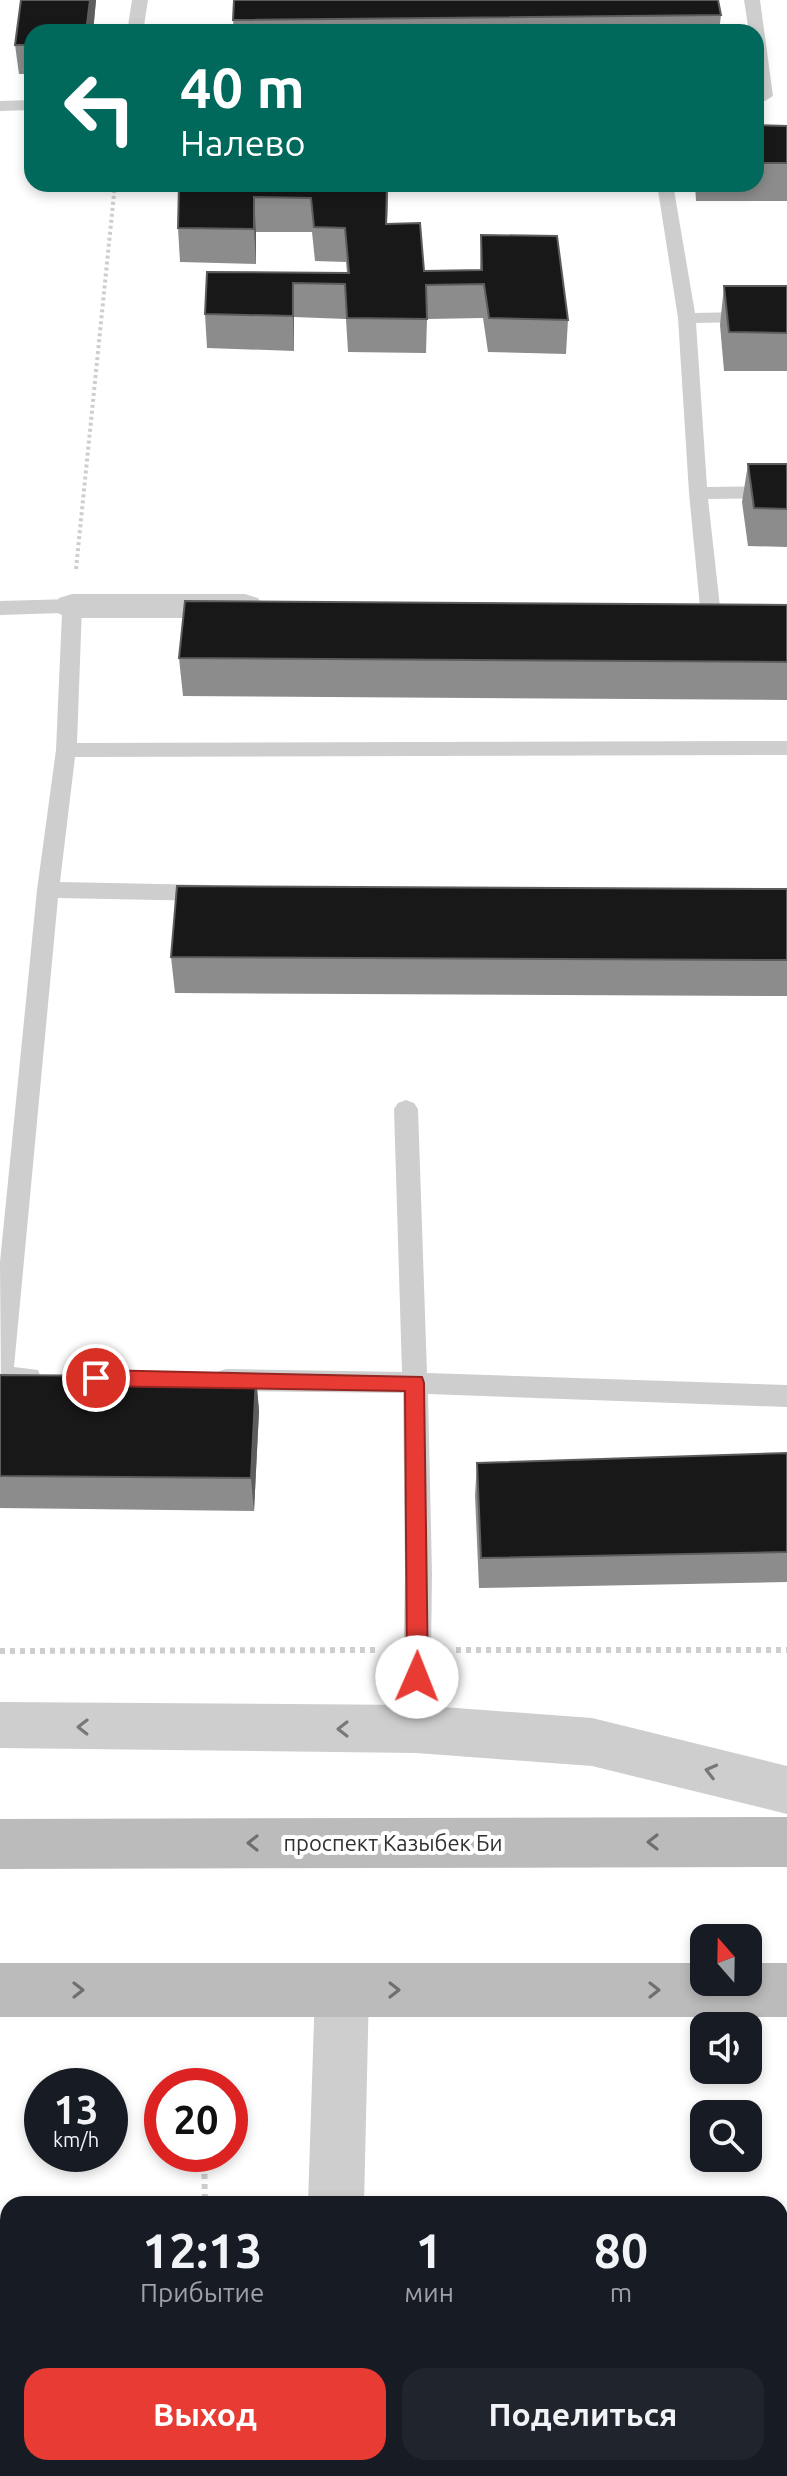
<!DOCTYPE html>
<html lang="ru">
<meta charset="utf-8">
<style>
:root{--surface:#171b24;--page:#20242c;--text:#f1f3f6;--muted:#9ea1a6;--accent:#e73b34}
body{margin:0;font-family:Ubuntu,sans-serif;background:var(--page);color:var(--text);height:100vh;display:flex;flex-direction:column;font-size:30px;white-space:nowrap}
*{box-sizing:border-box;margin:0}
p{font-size:26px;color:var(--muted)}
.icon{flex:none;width:44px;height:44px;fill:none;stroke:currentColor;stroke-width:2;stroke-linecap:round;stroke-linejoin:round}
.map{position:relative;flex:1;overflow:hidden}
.drawer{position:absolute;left:0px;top:2196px;width:788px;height:280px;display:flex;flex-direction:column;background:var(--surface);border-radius:24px 24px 0 0;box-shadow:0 4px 12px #0003}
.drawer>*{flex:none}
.hud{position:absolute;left:24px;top:24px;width:740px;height:168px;border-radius:24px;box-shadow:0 4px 12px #0003;background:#00695c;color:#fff;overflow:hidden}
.needle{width:52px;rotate:340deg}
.fabs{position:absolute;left:690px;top:1924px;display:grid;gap:16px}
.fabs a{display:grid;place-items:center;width:72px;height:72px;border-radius:16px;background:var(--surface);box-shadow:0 4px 12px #0003;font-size:40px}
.speed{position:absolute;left:24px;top:2068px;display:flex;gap:16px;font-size:40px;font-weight:700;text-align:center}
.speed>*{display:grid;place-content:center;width:104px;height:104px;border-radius:50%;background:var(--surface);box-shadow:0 4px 12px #0003;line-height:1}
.speed small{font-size:20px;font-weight:400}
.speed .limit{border:12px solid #d22;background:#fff;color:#111}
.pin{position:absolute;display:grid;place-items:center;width:68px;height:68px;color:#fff;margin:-34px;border:4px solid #fff;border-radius:50%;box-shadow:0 2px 8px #0007}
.me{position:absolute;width:88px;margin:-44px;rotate:1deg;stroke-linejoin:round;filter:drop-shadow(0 0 6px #0008)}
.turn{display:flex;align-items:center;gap:28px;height:168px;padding:0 24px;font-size:36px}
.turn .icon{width:104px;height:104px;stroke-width:2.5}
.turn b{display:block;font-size:56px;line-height:68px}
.eta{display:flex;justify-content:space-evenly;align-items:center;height:136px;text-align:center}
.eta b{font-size:48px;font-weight:700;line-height:56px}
.action{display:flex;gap:16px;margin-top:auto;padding:16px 24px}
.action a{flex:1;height:92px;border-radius:24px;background:var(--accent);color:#fff;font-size:32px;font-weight:700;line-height:92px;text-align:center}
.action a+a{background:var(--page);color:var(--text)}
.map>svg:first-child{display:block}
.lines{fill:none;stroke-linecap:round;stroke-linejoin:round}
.path-far1{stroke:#cecece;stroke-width:4;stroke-dasharray:3 3;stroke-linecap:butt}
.path{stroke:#cecece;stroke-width:6;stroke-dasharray:5 5;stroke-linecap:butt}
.lane{fill:#cecece;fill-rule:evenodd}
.street{fill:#cecece;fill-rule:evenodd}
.secondary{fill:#bbb;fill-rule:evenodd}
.wall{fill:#8c8c8c}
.shaded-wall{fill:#5d5d5d}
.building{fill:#181818;stroke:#5d5d5d;stroke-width:2}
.oneway{stroke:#787878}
.oneway2{stroke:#6f6f6f}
.route{fill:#e73b34;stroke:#962622;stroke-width:2}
.labels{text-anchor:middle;stroke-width:8;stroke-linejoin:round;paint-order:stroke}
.street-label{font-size:22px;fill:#313131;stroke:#fff}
</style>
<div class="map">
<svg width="787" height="2476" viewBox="0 0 787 2476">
<rect width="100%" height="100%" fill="#fff"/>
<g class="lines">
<path class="path-far1" d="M 76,569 L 115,184"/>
<path class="path" d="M 456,1650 L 787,1650
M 0,1651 L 378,1650
M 203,2070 L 203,2086
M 204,2154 L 205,2204"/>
<path class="lane" d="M 132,0 L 148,0 L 143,32 L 127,32 Z
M 744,0 L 760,0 L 773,96 L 765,101 L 757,96 L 756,32 L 749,32 Z
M 32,100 L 32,110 L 0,111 L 0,101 Z
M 657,184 L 673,184 L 695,313 L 787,311 L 787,321 L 696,323 L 707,487 L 787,486 L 787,498 L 708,499 L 720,607 L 710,614 L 700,607 L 689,493 L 678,318 Z
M 72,599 L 82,606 L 77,743 L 787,741 L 787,755 L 75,757 L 60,882 L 209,885 L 217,887 L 220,893 L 217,899 L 209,901 L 58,898 L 14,1367 L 38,1370 L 41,1378 L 38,1386 L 29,1389 L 1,1388 L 0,1262 L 37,890 L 56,750 L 62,613 L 0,615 L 0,601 Z
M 406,1100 L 414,1103 L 418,1109 L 427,1373 L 787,1385 L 787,1407 L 428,1394 L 432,1574 L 430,1729 L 426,1738 L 416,1742 L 406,1738 L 402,1729 L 405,1574 L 403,1393 L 226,1391 L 217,1388 L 214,1380 L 217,1372 L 226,1369 L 402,1372 L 394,1109 L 398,1103 Z"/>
<path class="street" d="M 72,594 L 245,594 L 258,598 L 263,606 L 258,614 L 245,618 L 72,618 L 59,614 L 54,606 L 59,598 Z
M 0,1702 L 416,1705 L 592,1718 L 787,1766 L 787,1814 L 592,1766 L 416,1753 L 0,1748 Z
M 342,1963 L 361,1971 L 369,1990 L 364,2204 L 308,2204 L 315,1990 L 323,1971 Z
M 0,2430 L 8,2430 L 8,2468 L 35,2468 L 31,2476 L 0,2476 Z
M 780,2430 L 787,2430 L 787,2476 L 757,2476 L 753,2468 L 780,2468 Z
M 298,2468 L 358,2468 L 358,2476 L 298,2476 Z"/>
<path class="secondary" d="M 787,1817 L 787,1867 L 0,1869 L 0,1819 Z
M 0,1963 L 704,1963 L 704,1982 L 748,1982 L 748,1963 L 787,1963 L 787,2017 L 0,2017 Z"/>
</g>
<path class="wall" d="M 21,0 L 96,0 L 93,32 L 32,32 L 32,74 L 19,74 L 15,45 Z
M 721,15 L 719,32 L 234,32 L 233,20 Z
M 756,125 L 787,126 L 787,201 L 696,201 L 695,184 L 756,184 Z
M 179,184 L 388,184 L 387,224 L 424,271 L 480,270 L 481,235 L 568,320 L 566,354 L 488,352 L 483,318 L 427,319 L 426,353 L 348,352 L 346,319 L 294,317 L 294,351 L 207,348 L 205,314 L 207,272 L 347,273 L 346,262 L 315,261 L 312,232 L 256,232 L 256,264 L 180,262 L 178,228 Z
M 724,286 L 787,286 L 787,371 L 724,371 L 720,325 Z
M 748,464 L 787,464 L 787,547 L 748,546 L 742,502 Z
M 787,605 L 787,700 L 183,696 L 179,658 Z
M 787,889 L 787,996 L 175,993 L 171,957 Z
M 0,1375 L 256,1377 L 259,1411 L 254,1511 L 0,1508 Z
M 787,1453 L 787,1582 L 479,1588 L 475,1495 L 477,1463 Z"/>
<path class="shaded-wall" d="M 90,0 L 96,0 L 93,32 L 86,32 Z
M 387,184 L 388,184 L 386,259 L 386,224 Z
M 254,197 L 256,232 L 256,264 L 254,229 Z
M 293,283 L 294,317 L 294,351 L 293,316 Z
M 256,1377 L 259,1411 L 254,1511 L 251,1478 Z"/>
<path class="building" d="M 21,0 L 90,0 L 86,32 L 32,32 L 32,45 L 15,45 Z
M 234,0 L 718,0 L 721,15 L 233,20 Z
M 756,125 L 787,126 L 787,163 L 756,163 Z
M 179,184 L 387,184 L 386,224 L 420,223 L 424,271 L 482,270 L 481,235 L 557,236 L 568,320 L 489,318 L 484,284 L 426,285 L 427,319 L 347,318 L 345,284 L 293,283 L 293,316 L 205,314 L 207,272 L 349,273 L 345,228 L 314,227 L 311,198 L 254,197 L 254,229 L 178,228 Z
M 724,286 L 787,286 L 787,333 L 729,332 Z
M 748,464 L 787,464 L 787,509 L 754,508 Z
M 185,601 L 787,605 L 787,662 L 179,658 Z
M 177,886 L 787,889 L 787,960 L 171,957 Z
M 0,1375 L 256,1377 L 251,1478 L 0,1476 Z
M 787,1453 L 787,1552 L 481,1558 L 477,1463 Z"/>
<defs><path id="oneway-chevron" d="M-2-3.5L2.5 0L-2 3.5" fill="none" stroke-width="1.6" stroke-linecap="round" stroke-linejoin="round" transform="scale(2)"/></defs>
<g class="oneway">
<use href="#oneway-chevron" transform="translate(83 1727) rotate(-179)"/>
<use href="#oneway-chevron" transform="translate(343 1729) rotate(-180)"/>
<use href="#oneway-chevron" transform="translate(711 1771) rotate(-166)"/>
</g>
<g class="oneway2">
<use href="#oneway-chevron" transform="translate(653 1842) rotate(180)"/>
<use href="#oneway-chevron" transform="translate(253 1843) rotate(180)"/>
<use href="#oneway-chevron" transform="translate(78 1990)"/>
<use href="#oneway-chevron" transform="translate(394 1990)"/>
<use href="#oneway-chevron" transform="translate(654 1990)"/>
</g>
<path class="route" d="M 96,1370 L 422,1377 L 424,1383 L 428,1677 L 425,1684 L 417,1686 L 410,1684 L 407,1677 L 405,1391 L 96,1386 L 90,1384 L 87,1378 L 90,1373 Z"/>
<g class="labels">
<g class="street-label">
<text x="393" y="1851">проспект Казыбек Би</text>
</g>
</g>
</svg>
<div class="fabs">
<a><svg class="needle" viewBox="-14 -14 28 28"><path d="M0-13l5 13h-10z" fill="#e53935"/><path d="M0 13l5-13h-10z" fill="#9ea1a6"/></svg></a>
<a><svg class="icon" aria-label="sound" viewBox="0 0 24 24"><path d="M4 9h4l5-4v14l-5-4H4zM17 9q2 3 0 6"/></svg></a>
<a><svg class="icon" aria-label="search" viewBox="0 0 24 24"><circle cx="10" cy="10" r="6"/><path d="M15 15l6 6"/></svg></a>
</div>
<div class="speed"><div>13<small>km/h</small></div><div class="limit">20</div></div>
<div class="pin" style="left:96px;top:1378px;background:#d93025"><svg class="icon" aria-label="arrive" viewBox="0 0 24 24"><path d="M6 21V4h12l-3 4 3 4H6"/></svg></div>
<svg class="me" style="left:417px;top:1677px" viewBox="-20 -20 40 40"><circle r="19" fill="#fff"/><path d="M0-13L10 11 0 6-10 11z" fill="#e73b34"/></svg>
<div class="hud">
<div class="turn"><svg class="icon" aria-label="left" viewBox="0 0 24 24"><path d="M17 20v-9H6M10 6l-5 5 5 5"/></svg><div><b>40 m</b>Налево</div></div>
</div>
<section class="drawer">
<div class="eta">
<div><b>12:13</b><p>Прибытие</p></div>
<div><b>1</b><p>мин</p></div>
<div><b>80</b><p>m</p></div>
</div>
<div class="action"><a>Выход</a><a>Поделиться</a></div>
</section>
</div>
